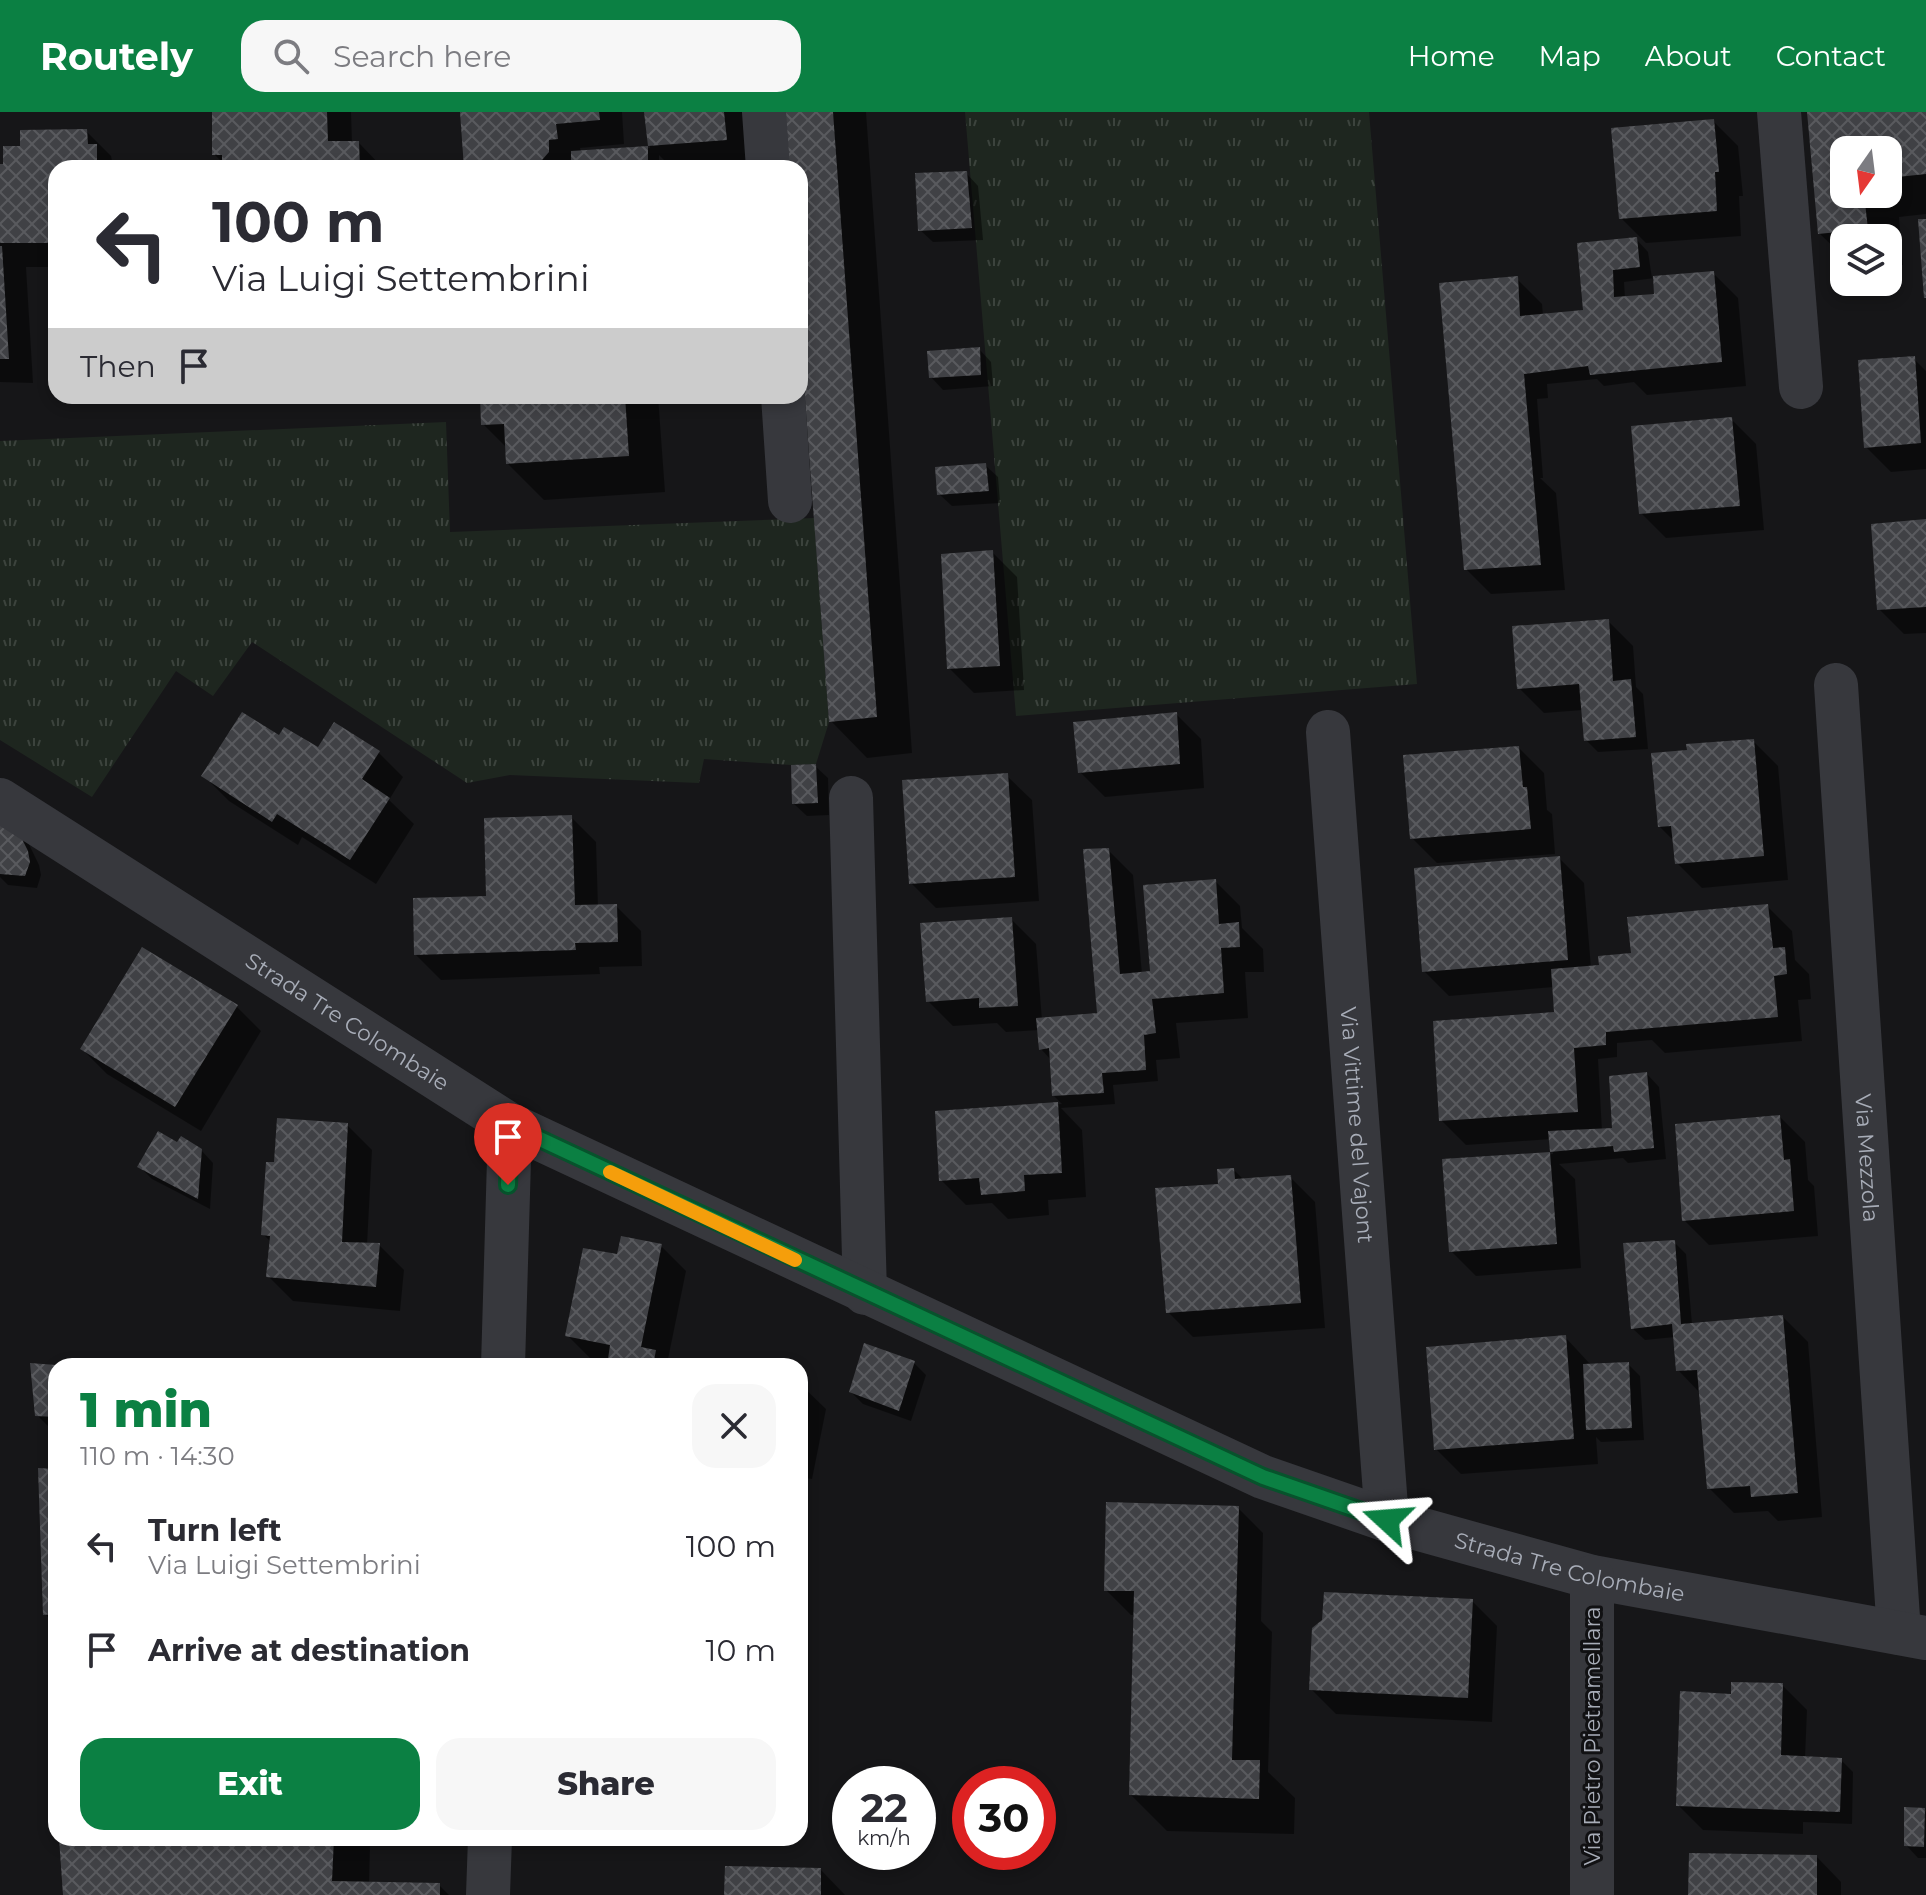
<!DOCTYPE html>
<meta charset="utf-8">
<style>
:root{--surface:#fff;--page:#f7f7f7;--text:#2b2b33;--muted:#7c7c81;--accent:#0b8043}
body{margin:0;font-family:Montserrat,sans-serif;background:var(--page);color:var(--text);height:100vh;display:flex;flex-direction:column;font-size:30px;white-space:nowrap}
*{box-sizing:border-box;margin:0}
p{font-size:26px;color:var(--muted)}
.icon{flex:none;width:44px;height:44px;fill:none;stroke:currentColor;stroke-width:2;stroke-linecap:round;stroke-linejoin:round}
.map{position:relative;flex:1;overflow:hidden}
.panel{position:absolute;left:48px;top:1246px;width:760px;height:488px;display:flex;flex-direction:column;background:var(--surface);border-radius:24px;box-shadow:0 4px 12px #0003}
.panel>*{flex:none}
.top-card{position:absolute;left:48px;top:48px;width:760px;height:244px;border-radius:24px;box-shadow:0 4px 12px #0003;background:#fff;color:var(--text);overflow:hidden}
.needle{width:52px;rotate:194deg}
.fabs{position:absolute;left:1830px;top:24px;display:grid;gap:16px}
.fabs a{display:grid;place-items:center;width:72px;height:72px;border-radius:16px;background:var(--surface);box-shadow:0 4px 12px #0003;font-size:40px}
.speed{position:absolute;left:832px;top:1654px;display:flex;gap:16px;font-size:40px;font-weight:700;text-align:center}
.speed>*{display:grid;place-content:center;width:104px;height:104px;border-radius:50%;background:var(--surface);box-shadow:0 4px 12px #0003;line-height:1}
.speed small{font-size:20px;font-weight:400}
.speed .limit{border:12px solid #d22;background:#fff;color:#111}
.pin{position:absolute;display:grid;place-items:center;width:68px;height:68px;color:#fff;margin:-82px -34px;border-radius:50% 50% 50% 0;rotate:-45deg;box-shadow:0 0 8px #0007}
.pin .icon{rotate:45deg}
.me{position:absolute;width:88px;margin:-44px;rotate:289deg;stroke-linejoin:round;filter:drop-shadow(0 0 6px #0008)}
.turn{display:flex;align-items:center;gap:28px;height:168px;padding:0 32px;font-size:36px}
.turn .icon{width:104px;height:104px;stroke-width:2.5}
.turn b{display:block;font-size:56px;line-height:68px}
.then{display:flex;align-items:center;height:76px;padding:0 32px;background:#0003;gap:16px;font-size:30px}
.round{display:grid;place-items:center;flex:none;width:84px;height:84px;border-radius:24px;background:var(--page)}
.overview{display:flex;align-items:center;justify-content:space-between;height:136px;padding:0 32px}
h1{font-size:48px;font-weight:800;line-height:60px;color:var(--accent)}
.button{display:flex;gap:16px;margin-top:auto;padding:16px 32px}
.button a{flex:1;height:92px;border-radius:24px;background:var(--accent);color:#fff;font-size:32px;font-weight:800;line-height:92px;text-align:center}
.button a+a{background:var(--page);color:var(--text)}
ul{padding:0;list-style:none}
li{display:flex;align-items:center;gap:24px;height:104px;padding:0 32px}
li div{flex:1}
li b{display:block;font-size:30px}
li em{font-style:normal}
header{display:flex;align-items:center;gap:48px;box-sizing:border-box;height:112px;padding:0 40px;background:var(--accent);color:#fff}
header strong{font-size:38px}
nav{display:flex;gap:44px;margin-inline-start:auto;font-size:28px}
.search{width:560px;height:72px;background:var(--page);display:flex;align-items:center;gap:20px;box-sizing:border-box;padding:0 28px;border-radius:24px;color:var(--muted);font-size:30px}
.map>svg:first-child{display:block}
.grass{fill:url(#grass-tufts)}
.shadow{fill:#0007;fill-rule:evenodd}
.building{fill:url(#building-cross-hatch)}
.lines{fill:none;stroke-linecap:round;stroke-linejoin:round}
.minor{stroke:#37383d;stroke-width:44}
.route-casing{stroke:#07532c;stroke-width:20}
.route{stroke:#0b8043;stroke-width:14}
.slow{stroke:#f59e0b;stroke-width:14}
.labels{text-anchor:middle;stroke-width:6;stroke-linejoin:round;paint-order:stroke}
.street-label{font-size:22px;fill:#a8adb8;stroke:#111113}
</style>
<header>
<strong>Routely</strong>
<div class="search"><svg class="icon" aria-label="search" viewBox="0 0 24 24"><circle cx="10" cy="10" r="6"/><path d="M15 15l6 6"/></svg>Search here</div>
<nav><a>Home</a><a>Map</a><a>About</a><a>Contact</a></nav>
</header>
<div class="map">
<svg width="1926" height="1783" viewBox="0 0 1926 1783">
<defs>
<pattern id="grass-tufts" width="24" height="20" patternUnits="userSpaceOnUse" patternTransform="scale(2)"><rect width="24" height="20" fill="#1e261f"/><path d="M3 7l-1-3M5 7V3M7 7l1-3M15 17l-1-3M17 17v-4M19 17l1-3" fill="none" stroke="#3c433d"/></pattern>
<pattern id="building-cross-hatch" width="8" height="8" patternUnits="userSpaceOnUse" patternTransform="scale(2)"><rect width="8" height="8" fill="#404145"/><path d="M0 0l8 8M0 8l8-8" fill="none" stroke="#595a5e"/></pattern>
</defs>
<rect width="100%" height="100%" fill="#161618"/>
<path class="grass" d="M 965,0 L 1369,0 L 1417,572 L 1016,604 Z
M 446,310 L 450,420 L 814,406 L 829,610 L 816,652 L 791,653 L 704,647 L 699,671 L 510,663 L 467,671 L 252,530 L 213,584 L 176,559 L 92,685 L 0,628 L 0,329 Z"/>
<path class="shadow" d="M 214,0 L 351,0 L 352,31 L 359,31 L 383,56 L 224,56 L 224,52 L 214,42 Z
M 462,0 L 622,0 L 624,32 L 580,36 L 581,40 L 650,36 L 647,0 L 746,0 L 751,52 L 726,54 L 728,56 L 672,56 L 659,43 L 659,56 L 466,56 Z
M 786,0 L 866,0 L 912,641 L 867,646 L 831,609 L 800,189 L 800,56 L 790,56 Z
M 1808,0 L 1926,0 L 1926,102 L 1899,105 L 1903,153 L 1888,154 L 1888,126 L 1844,126 L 1844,145 L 1820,122 ZM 1844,38 L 1888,38 L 1888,82 L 1844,82 Z
M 1713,9 L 1738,34 L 1743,84 L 1739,84 L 1741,124 L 1646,131 L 1621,106 Z
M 86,19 L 111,44 L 112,49 L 118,56 L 56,56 L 56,155 L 26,155 L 33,271 L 0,270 L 0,54 L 5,54 L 22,36 Z
M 966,61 L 978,74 L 983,128 L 933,130 L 920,118 Z
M 1636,127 L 1648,140 L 1652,166 L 1713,161 L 1738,186 L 1746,274 L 1647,283 L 1634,270 L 1604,274 L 1597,267 L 1547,272 L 1548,286 L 1537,287 L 1543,366 L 1540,366 L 1556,381 L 1565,478 L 1491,482 L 1466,457 L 1517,167 L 1542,192 L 1543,204 L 1586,199 L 1579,133 ZM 1655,166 L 1656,183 L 1625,186 L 1624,170 Z
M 979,237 L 991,250 L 993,274 L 943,278 L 931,265 Z
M 1914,247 L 1926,259 L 1926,357 L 1891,360 L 1866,335 Z
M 482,284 L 658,284 L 665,380 L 544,388 L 508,352 L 507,336 L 483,312 Z
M 1731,307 L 1756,332 L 1764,418 L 1666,426 L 1641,401 Z
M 985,353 L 998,365 L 1000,391 L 952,394 L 939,382 Z
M 1926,409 L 1926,521 L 1904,522 L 1879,497 Z
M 992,440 L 1017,465 L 1024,578 L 974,581 L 949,556 Z
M 1608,509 L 1633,534 L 1636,575 L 1643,582 L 1648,637 L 1598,640 L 1586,628 L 1583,598 L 1544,601 L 1519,576 Z
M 1176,602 L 1201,627 L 1204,676 L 1105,685 L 1080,660 Z
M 280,626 L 318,638 L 378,640 L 403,665 L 389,688 L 414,712 L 376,772 L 302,725 L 298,733 L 229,689 L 204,664 Z
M 1753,629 L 1778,654 L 1788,768 L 1702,776 L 1677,751 L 1674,729 L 1660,715 Z
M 1519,636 L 1544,661 L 1547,698 L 1552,702 L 1555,742 L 1437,751 L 1412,726 Z
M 815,654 L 828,666 L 829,703 L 807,704 L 794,692 Z
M 1007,664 L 1032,688 L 1039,789 L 936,796 L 911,771 Z
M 0,702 L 23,720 L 39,753 L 41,763 L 37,776 L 8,773 L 0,765 Z
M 571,705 L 596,730 L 598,795 L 616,794 L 641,819 L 642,854 L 599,855 L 600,862 L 441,868 L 416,843 L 489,786 Z
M 1108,738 L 1133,763 L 1142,862 L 1152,861 L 1215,769 L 1240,794 L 1242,816 L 1263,837 L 1264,860 L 1245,860 L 1248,906 L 1176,911 L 1180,946 L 1156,948 L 1158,969 L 1113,973 L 1115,992 L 1061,996 L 1082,1018 L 1086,1085 L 1048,1088 L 1049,1103 L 1008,1107 L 992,1091 L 966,1093 L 941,1068 L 937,1001 L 1062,992 L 1054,984 L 1051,948 L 1041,937 L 1039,918 L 1006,920 L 997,911 L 953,914 L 928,889 L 1011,807 L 1036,832 L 1042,908 L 1100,907 Z
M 1559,746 L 1584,771 L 1591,856 L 1767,794 L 1792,819 L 1795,848 L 1809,862 L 1811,887 L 1798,888 L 1802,929 L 1665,941 L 1652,928 L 1617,931 L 1617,945 L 1598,947 L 1602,1019 L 1614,1018 L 1647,962 L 1659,975 L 1666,1047 L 1628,1051 L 1623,1046 L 1559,1052 L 1575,1067 L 1581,1156 L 1476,1164 L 1451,1139 L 1445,1049 L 1553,1042 L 1551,1027 L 1466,1033 L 1441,1008 L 1559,902 L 1554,875 L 1449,884 L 1424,859 Z
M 236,894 L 261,919 L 201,1019 L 107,962 L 82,937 Z
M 1780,1005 L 1805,1030 L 1808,1068 L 1814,1074 L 1818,1124 L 1709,1133 L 1684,1108 Z
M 347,1013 L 372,1038 L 367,1133 L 379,1133 L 404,1158 L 400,1199 L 293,1189 L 268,1164 L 271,1130 L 263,1122 Z
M 201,1038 L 213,1051 L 210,1097 L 152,1067 L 140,1055 Z
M 1234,1058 L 1244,1068 L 1290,1065 L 1315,1090 L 1325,1216 L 1193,1225 L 1168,1200 L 1221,1074 Z
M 1674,1130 L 1686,1142 L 1692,1212 L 1783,1205 L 1808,1230 L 1822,1405 L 1778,1409 L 1768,1399 L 1734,1401 L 1709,1376 L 1701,1282 L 1678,1258 L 1675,1225 L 1645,1228 L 1632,1216 Z
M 661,1134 L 686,1159 L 667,1252 L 670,1254 L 609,1254 L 609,1252 L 592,1248 L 567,1223 L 619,1145 Z
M 1565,1225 L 1591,1253 L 1628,1252 L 1640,1264 L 1644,1328 L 1601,1330 L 1596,1325 L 1598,1352 L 1461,1362 L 1436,1337 Z
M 914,1251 L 926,1263 L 911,1309 L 863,1292 L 851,1280 Z
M 56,1255 L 56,1322 L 37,1303 Z
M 800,1272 L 826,1297 L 812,1367 L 800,1365 Z
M 56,1359 L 56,1513 L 45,1502 Z
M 1238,1396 L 1263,1421 L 1261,1509 L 1272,1520 L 1268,1660 L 1295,1686 L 1294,1722 L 1167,1719 L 1131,1683 L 1136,1503 L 1131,1503 L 1106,1478 Z
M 1472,1489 L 1497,1514 L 1492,1610 L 1336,1602 L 1311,1577 Z
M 1782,1573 L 1807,1598 L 1805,1646 L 1841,1648 L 1853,1660 L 1852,1712 L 1803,1710 L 1803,1722 L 1703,1718 L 1678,1693 L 1733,1584 Z
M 1924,1698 L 1926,1700 L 1926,1746 L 1918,1746 L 1906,1733 Z
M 61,1726 L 362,1726 L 370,1734 L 369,1772 L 439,1773 L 449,1783 L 65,1783 Z
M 1816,1744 L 1841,1770 L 1841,1783 L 1690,1783 Z
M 821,1758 L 845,1783 L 726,1783 Z"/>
<path class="building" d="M 212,0 L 327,0 L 328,29 L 359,29 L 360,56 L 222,56 L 222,43 L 212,43 Z
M 460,0 L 599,0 L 600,8 L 556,12 L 558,27 L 549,28 L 549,40 L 542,48 L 530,53 L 464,56 Z
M 644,0 L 724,0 L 727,28 L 648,34 Z
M 784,0 L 833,0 L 877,605 L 829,610 L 800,220 L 800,56 L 788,56 Z
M 1807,0 L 1926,0 L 1926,62 L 1888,66 L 1888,38 L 1844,38 L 1844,82 L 1864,82 L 1868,117 L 1818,122 Z
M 1714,7 L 1719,60 L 1715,60 L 1717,99 L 1619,107 L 1611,16 Z
M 87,17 L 88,32 L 97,32 L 97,56 L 56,56 L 56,131 L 0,131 L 0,52 L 3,52 L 3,34 L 20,34 L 20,18 Z
M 648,34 L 648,56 L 571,56 L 571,39 Z
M 967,59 L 972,116 L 918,119 L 915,61 Z
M 1918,107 L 1926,107 L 1926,186 L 1924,186 Z
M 1637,125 L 1640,155 L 1613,158 L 1614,185 L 1654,182 L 1653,164 L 1714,159 L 1722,250 L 1590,263 L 1588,254 L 1524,262 L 1541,453 L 1464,458 L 1439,171 L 1518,164 L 1520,204 L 1583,198 L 1577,131 Z
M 0,134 L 2,134 L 9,247 L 0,247 Z
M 980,235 L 981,263 L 929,266 L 927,239 Z
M 1915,244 L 1921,331 L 1864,336 L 1858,248 Z
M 480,284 L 625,284 L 629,344 L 506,352 L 504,312 L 481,313 Z
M 1732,305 L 1740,394 L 1639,402 L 1631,314 Z
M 986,351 L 989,379 L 937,383 L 935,355 Z
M 1926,407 L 1926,495 L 1877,498 L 1871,412 Z
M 993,438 L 1000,554 L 947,557 L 941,442 Z
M 1609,507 L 1613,569 L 1631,567 L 1636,625 L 1584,629 L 1579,572 L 1517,577 L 1512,514 Z
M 242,600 L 279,623 L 284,615 L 318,635 L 334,610 L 380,639 L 362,667 L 390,686 L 350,748 L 277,702 L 272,710 L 201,664 Z
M 1177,600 L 1180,652 L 1078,661 L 1073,610 Z
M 1754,627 L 1764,744 L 1675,752 L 1671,714 L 1658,715 L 1651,641 L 1687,638 L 1686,632 Z
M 1519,634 L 1523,675 L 1527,675 L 1531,717 L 1410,727 L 1403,643 Z
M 816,652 L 818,691 L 792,692 L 791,653 Z
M 1008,661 L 1015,765 L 909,772 L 902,668 Z
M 0,700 L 11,705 L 28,739 L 30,750 L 25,764 L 0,762 Z
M 572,703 L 575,793 L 617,792 L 618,830 L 575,831 L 576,838 L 414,843 L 413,786 L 486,784 L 484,706 Z
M 1109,736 L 1120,862 L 1150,859 L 1143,773 L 1216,767 L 1219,812 L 1239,810 L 1240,835 L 1221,836 L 1224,881 L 1152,887 L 1156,921 L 1144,923 L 1146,958 L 1102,961 L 1104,981 L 1052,984 L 1049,936 L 1039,938 L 1036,906 L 1097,901 L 1083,737 Z
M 1560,744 L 1568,848 L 1422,860 L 1414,756 Z
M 1768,792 L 1773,836 L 1785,835 L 1787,862 L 1774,864 L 1778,905 L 1606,920 L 1606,933 L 1574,936 L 1578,1000 L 1439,1009 L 1433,909 L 1554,900 L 1551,857 L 1599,853 L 1598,844 L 1631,841 L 1627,805 Z
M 1012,805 L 1018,894 L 979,896 L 979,886 L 926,890 L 920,811 Z
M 142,835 L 238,893 L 175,995 L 80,937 Z
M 1647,960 L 1654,1036 L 1614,1040 L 1613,1034 L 1550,1040 L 1548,1019 L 1612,1016 L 1609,964 Z
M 1058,990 L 1062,1061 L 1024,1063 L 1025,1079 L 981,1083 L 979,1066 L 939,1069 L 935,999 Z
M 1780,1003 L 1784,1048 L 1790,1047 L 1794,1099 L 1682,1109 L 1675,1012 Z
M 277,1006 L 348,1011 L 342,1130 L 380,1131 L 376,1175 L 266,1165 L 270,1124 L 261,1123 L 266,1050 L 274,1050 Z
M 158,1019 L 177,1030 L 181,1024 L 202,1037 L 198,1087 L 137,1055 Z
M 1550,1040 L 1557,1132 L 1449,1140 L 1442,1047 Z
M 1234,1056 L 1235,1067 L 1291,1063 L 1301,1191 L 1166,1201 L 1155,1076 L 1218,1072 L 1217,1057 Z
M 621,1124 L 662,1132 L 641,1235 L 656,1238 L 653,1254 L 607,1254 L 610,1233 L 565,1224 L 583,1136 L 617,1142 Z
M 1675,1128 L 1681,1212 L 1783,1203 L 1798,1381 L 1751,1385 L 1750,1374 L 1707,1377 L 1697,1258 L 1676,1259 L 1672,1212 L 1631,1217 L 1623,1131 Z
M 1566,1223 L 1574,1327 L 1434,1338 L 1426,1235 Z
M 864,1231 L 915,1249 L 899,1299 L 849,1280 Z
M 1629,1250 L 1632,1316 L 1586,1318 L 1583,1252 Z
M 30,1251 L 56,1253 L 56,1305 L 35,1304 Z
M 38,1356 L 56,1357 L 56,1502 L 43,1503 Z
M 1106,1390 L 1239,1394 L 1232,1648 L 1260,1648 L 1259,1687 L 1129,1683 L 1134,1479 L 1104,1479 Z
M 1324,1480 L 1473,1487 L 1468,1586 L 1309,1578 L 1312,1516 L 1322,1508 Z
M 1731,1570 L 1783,1571 L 1781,1643 L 1842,1646 L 1840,1700 L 1676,1694 L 1680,1579 L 1731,1582 Z
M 1904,1695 L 1925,1696 L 1924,1735 L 1904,1734 Z
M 59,1726 L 334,1726 L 332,1769 L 440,1771 L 440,1783 L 63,1783 Z
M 1689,1741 L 1817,1743 L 1817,1783 L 1688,1783 Z
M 725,1754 L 821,1756 L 821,1783 L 724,1783 Z"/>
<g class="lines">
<g class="minor">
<path d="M 764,0 L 768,56"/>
<path d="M 1779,0 L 1801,275"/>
<path d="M 783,284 L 790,389"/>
<path id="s1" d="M 1836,573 L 1899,1521"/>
<path id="s2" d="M 1328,620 L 1387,1408"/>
<path d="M 851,686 L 865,1181"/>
<path id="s3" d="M 0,688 L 510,1013 L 1263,1365 L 1387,1408 L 1592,1465 L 1926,1526"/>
<path d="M 503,1254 L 510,1013"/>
<path d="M 1592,1465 L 1592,1783"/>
<path d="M 488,1783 L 490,1726"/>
</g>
</g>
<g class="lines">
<g class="route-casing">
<path id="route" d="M 508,1073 L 510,1013 L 1263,1365 L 1387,1408"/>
</g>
<use href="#route" class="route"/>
<path class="slow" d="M 610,1060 L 795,1148"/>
</g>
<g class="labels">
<g class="street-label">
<text dy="8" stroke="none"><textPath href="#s3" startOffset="412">Strada Tre Colombaie</textPath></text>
<text dy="8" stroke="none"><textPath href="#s2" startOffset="394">Via Vittime del Vajont</textPath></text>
<text dy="8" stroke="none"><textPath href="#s1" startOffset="474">Via Mezzola</textPath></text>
<text dy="8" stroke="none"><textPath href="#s3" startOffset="1756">Strada Tre Colombaie</textPath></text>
<text transform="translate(1592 1624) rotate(-90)" y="8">Via Pietro Pietramellara</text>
</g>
</g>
</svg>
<div class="fabs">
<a><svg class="needle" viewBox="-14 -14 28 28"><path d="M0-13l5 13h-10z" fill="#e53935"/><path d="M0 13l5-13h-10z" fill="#7c7c81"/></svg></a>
<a><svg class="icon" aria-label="layers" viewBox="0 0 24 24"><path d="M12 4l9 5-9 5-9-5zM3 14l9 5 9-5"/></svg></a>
</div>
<div class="speed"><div>22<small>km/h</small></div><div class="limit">30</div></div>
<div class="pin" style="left:508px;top:1073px;background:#d93025"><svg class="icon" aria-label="arrive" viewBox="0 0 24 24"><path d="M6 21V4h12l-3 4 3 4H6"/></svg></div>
<svg class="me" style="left:1387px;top:1408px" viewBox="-20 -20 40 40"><path d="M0-17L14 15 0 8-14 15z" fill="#0b8043" stroke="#fff" stroke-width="4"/></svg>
<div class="top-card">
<div class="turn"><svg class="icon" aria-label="left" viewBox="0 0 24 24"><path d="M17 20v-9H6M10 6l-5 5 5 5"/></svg><div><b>100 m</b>Via Luigi Settembrini</div></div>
<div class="then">Then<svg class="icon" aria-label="arrive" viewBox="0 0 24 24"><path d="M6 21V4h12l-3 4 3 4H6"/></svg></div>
</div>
<section class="panel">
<div class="overview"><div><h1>1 min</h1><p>110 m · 14:30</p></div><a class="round"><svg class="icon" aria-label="close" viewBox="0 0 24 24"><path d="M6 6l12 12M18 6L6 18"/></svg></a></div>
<ul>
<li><svg class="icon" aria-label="left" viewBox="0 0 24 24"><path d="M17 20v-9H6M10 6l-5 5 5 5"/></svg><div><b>Turn left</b><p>Via Luigi Settembrini</p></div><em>100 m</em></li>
<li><svg class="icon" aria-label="arrive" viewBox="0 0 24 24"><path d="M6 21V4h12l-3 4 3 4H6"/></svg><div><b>Arrive at destination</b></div><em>10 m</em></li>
</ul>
<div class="button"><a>Exit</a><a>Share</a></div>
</section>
</div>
